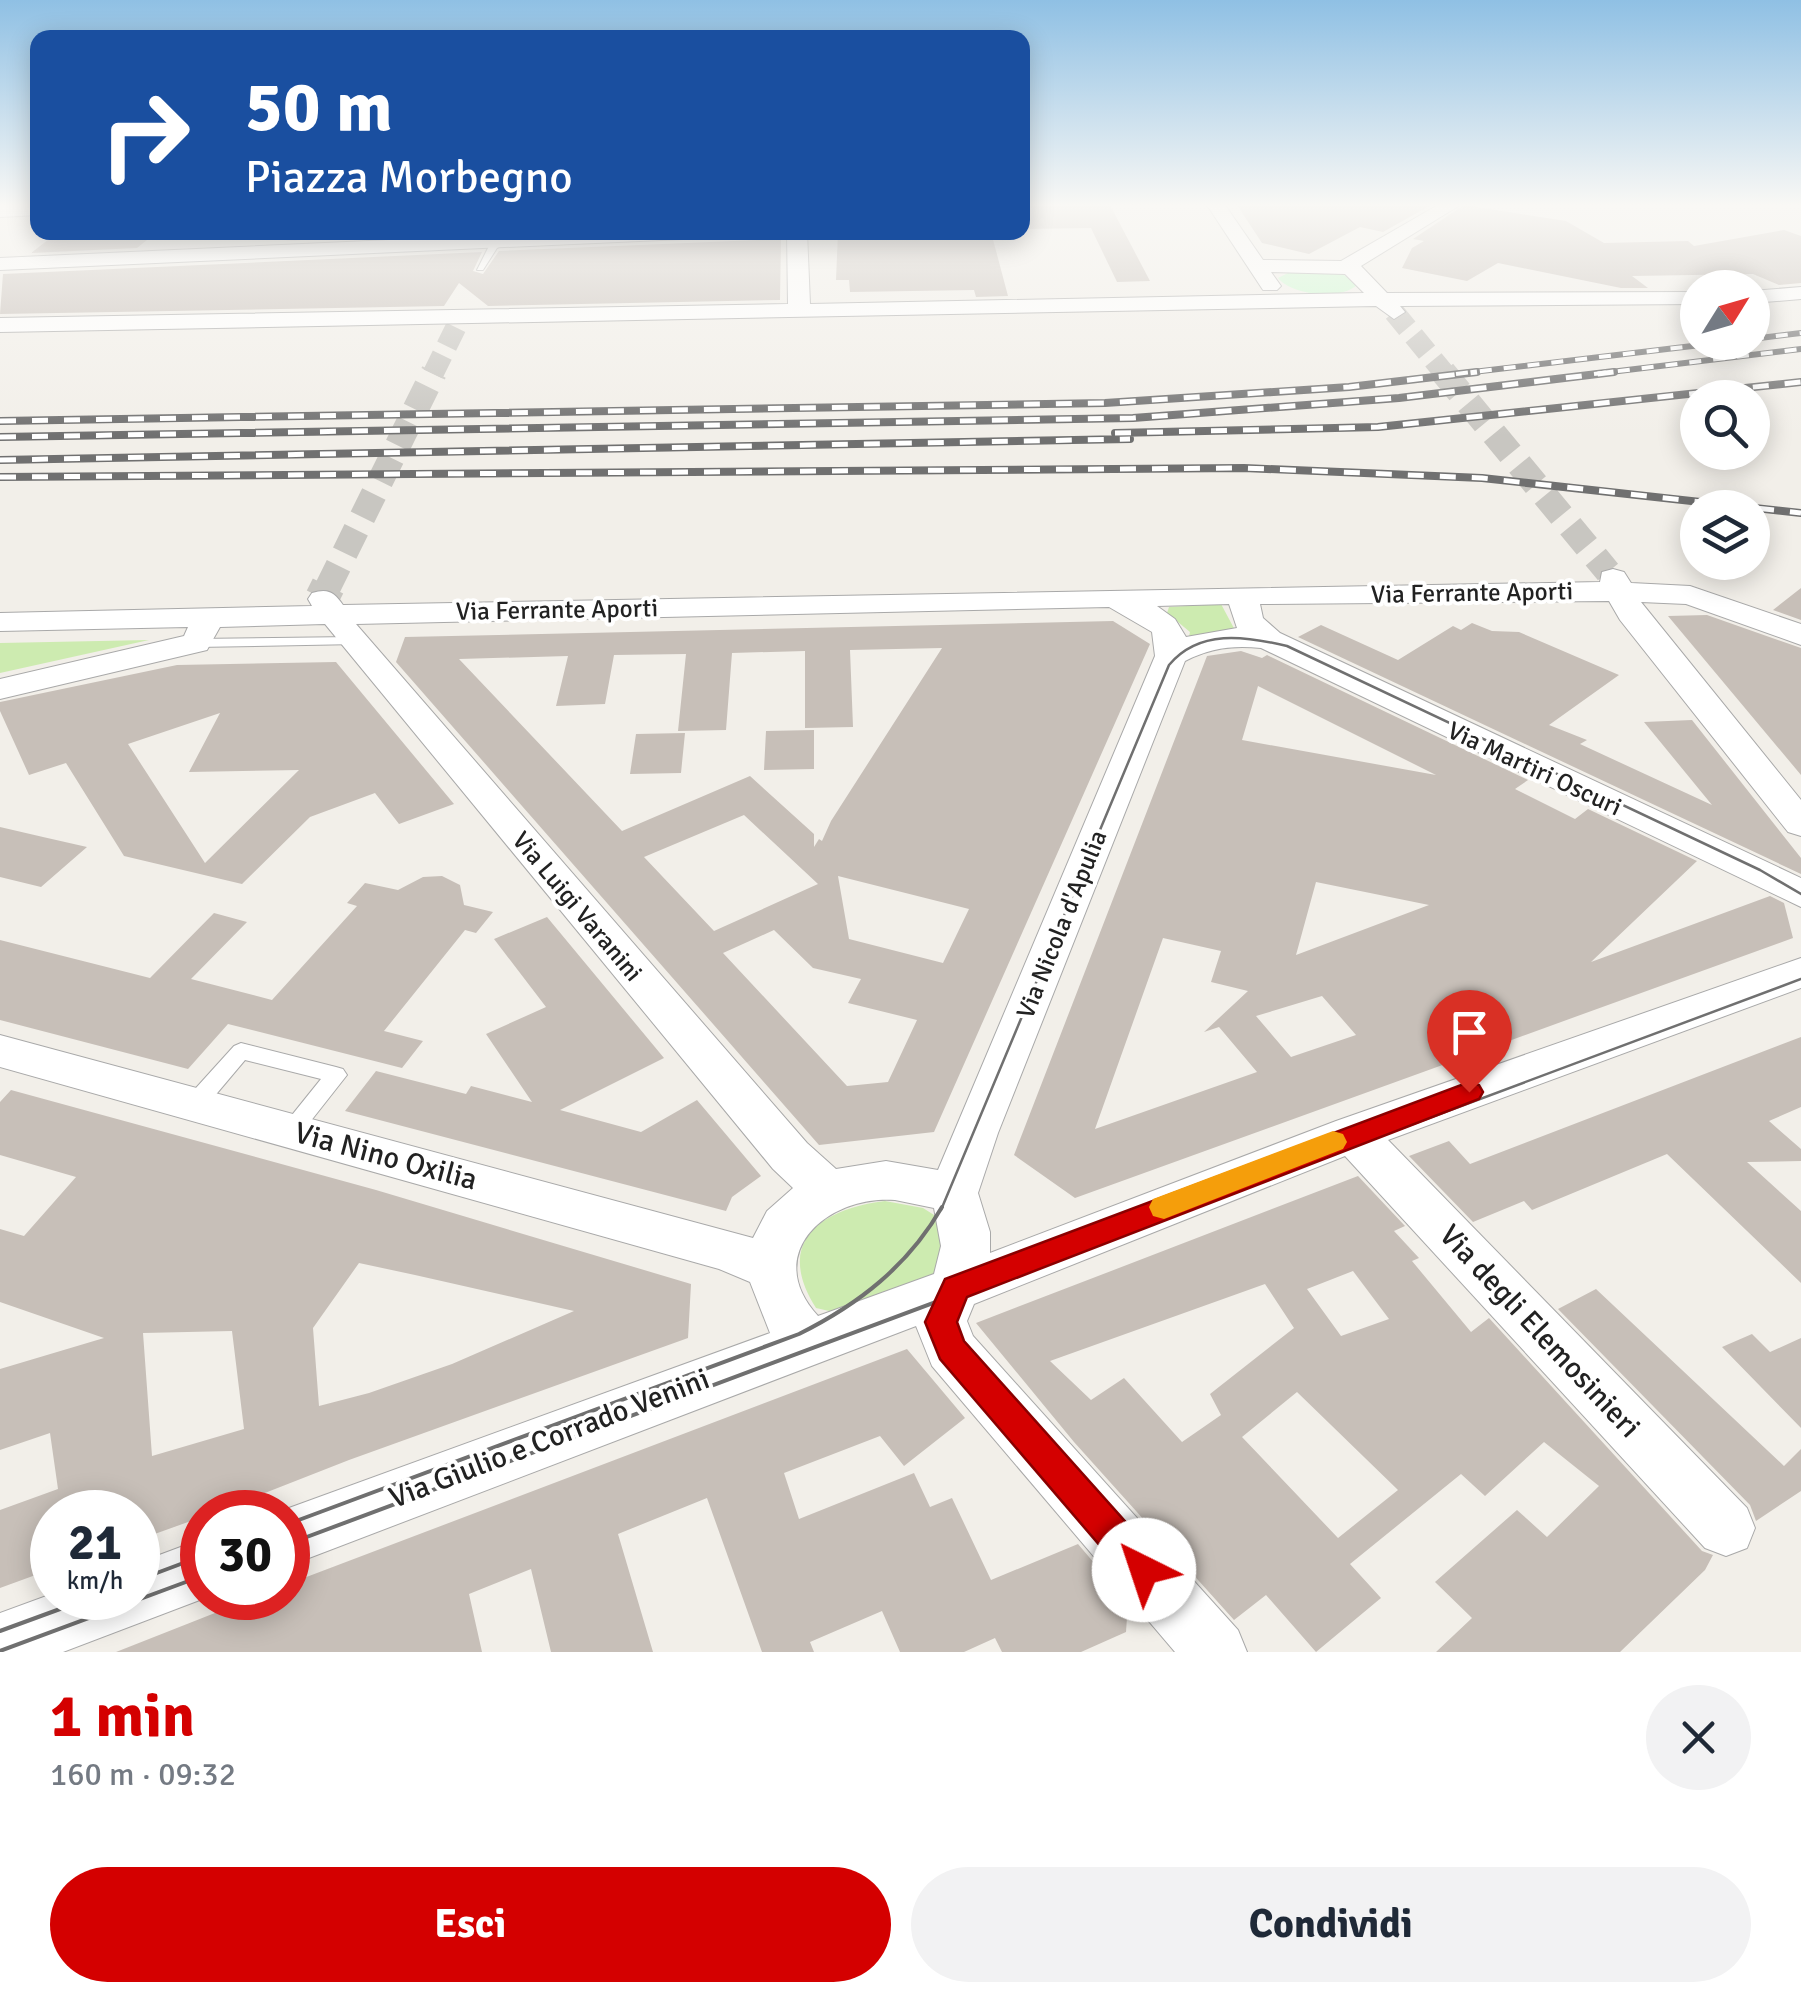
<!DOCTYPE html>
<html lang="it">
<meta charset="utf-8">
<style>
:root{--surface:#fff;--page:#f2f2f3;--text:#1f2937;--muted:#747a83;--accent:#d40000}
body{margin:0;font-family:Signika,sans-serif;background:var(--page);color:var(--text);height:100vh;display:flex;flex-direction:column;font-size:38px;white-space:nowrap}
*{box-sizing:border-box;margin:0}
p{font-size:32px;color:var(--muted)}
.icon{flex:none;width:55px;height:55px;fill:none;stroke:currentColor;stroke-width:2;stroke-linecap:round;stroke-linejoin:round}
.map{position:relative;height:1652px;overflow:hidden}
.details{display:flex;flex-direction:column;background:var(--surface);flex:1}
.details>*{flex:none}
.hud{position:absolute;left:30px;top:30px;width:1000px;height:210px;border-radius:20px;box-shadow:0 5px 25px #0003;background:#1a4fa0;color:#fff;overflow:hidden}
.needle{width:65px;rotate:53deg}
.buttons{position:absolute;left:1680px;top:270px;display:grid;gap:20px}
.buttons a{display:grid;place-items:center;width:90px;height:90px;border-radius:50%;background:var(--surface);box-shadow:0 5px 25px #0003;font-size:50px}
.speed{position:absolute;left:30px;top:1490px;display:flex;gap:20px;font-size:50px;font-weight:700;text-align:center}
.speed>*{display:grid;place-content:center;width:130px;height:130px;border-radius:50%;background:var(--surface);box-shadow:0 5px 25px #0003;line-height:1}
.speed small{font-size:25px;font-weight:400}
.speed .limit{border:15px solid #d22;background:#fff;color:#111}
.pin{position:absolute;display:grid;place-items:center;width:85px;height:85px;color:#fff;margin:-102px -42px;border-radius:50% 50% 50% 0;rotate:-45deg;box-shadow:0 0 10px #0007}
.pin .icon{rotate:45deg}
.me{position:absolute;width:110px;margin:-55px;rotate:319deg;stroke-linejoin:round;filter:drop-shadow(0 0 8px #0008)}
.turn{display:flex;align-items:center;gap:35px;height:210px;padding:0 50px;font-size:45px}
.turn .icon{width:130px;height:130px;stroke-width:2.5}
.turn b{display:block;font-size:70px;line-height:85px}
.round{display:grid;place-items:center;flex:none;width:105px;height:105px;border-radius:52px;background:var(--page)}
.overview{display:flex;align-items:center;justify-content:space-between;height:170px;padding:0 50px}
h1{font-size:60px;font-weight:800;line-height:75px;color:var(--accent)}
.primary-button{display:flex;gap:20px;margin-top:auto;padding:20px 50px}
.primary-button a{flex:1;height:115px;border-radius:60px;background:var(--accent);color:#fff;font-size:40px;font-weight:800;line-height:115px;text-align:center}
.primary-button a+a{background:var(--page);color:var(--text)}
.map>svg:first-child{display:block}
.grass{fill:#cdebb0}
.park{fill:#c8facc}
.building{fill:#c7bfb8;fill-rule:evenodd}
.lines{fill:none;stroke-linecap:round;stroke-linejoin:round}
.minor-tunnel-far2{stroke:#c8c6c1;stroke-width:21;stroke-dasharray:21 10;stroke-linecap:butt}
.minor-tunnel-far1{stroke:#c8c6c1;stroke-width:26;stroke-dasharray:26 14;stroke-linecap:butt}
.minor-tunnel{stroke:#c8c6c1;stroke-width:34;stroke-dasharray:34 18;stroke-linecap:butt}
.service-casing{stroke:#a9a9a9;stroke-width:2}
.minor-casing{stroke:#a9a9a9;stroke-width:2}
.service{fill:#fff;fill-rule:evenodd}
.minor{fill:#fff;fill-rule:evenodd}
.tram-far1{stroke:#707070;stroke-width:2.5}
.tram{stroke:#707070;stroke-width:4}
.rail-far1-casing{stroke:#707070;stroke-width:6}
.rail-casing{stroke:#707070;stroke-width:8}
.rail-far1{stroke:#fff;stroke-width:4;stroke-dasharray:12;stroke-linecap:butt}
.rail{stroke:#fff;stroke-width:5;stroke-dasharray:16;stroke-linecap:butt}
.route{fill:#d40000;stroke:#8a0000;stroke-width:2.5}
.slow{fill:#f59e0b}
.labels{text-anchor:middle;stroke-width:8;stroke-linejoin:round;paint-order:stroke}
.street-label{font-size:25px;fill:#222;stroke:#fff}
.near-street-label{font-size:30px;fill:#222;stroke:#fff}
</style>
<div class="map">
<svg width="1801" height="1652" viewBox="0 0 1801 1652">
<rect width="100%" height="100%" fill="#f2efe9"/>
<path class="grass" d="M 1221,604 L 1236,632 L 1188,641 L 1190,632 L 1167,613 L 1169,607 Z
M 149,640 L 0,673 L 0,643 Z
M 885,1201 L 923,1208 L 953,1227 L 947,1278 L 838,1313 L 816,1308 C 774,1242 820,1209 885,1201 Z"/>
<path class="park" d="M 1290,272 L 1340,272 L 1357,285 C 1341,300 1293,296 1278,278 Z"/>
<path class="building" d="M 1022,205 L 1110,205 L 1150,281 L 1117,282 L 1091,228 L 1022,229 Z
M 1237,205 L 1431,205 L 1383,232 L 1360,227 L 1309,254 L 1262,243 Z
M 1464,205 L 1566,221 L 1604,243 L 1688,241 L 1694,246 L 1784,230 L 1801,236 L 1801,283 L 1779,285 L 1753,274 L 1632,276 L 1648,288 L 1621,288 L 1498,263 L 1467,281 L 1402,268 L 1412,248 L 1424,241 L 1413,239 Z
M 157,232 L 137,248 L 31,253 L 57,233 Z
M 300,232 L 408,234 L 434,233 L 283,241 L 294,240 Z
M 838,232 L 991,232 L 1008,296 L 976,297 L 974,290 L 850,292 L 849,280 L 836,280 Z
M 781,239 L 780,300 L 488,306 L 459,283 L 444,306 L 0,314 L 3,274 L 482,252 L 473,271 L 483,274 L 499,251 Z
M 1801,588 L 1801,620 L 1773,610 Z
M 1707,615 L 1801,648 L 1801,775 L 1668,616 Z
M 1113,621 L 1150,644 L 934,1132 L 819,1145 L 396,662 L 405,637 ZM 942,648 L 831,821 L 822,841 L 819,839 L 814,847 L 814,834 L 750,776 L 622,831 L 459,659 L 568,656 L 556,706 L 605,704 L 614,655 L 686,654 L 678,731 L 726,730 L 732,653 L 805,651 L 805,728 L 853,727 L 850,650 ZM 744,815 L 818,884 L 714,931 L 644,857 ZM 838,876 L 969,909 L 943,963 L 849,939 ZM 774,930 L 813,968 L 861,979 L 848,1003 L 917,1020 L 888,1082 L 847,1086 L 723,953 Z
M 1472,623 L 1492,631 L 1519,632 L 1619,675 L 1549,725 L 1587,740 L 1580,744 L 1712,805 L 1644,722 L 1692,720 L 1801,858 L 1801,874 L 1298,637 L 1321,625 L 1398,660 L 1453,626 L 1461,630 Z
M 1241,651 L 1262,658 L 1267,655 L 1528,780 L 1515,789 L 1575,819 L 1588,809 L 1697,861 L 1591,962 L 1770,896 L 1784,903 L 1793,938 L 1075,1198 L 1014,1155 L 1207,656 ZM 1258,686 L 1436,775 L 1242,740 ZM 1316,882 L 1429,905 L 1296,955 ZM 1163,938 L 1221,951 L 1211,982 L 1248,991 L 1204,1032 L 1219,1027 L 1257,1072 L 1095,1129 ZM 1322,996 L 1356,1035 L 1291,1057 L 1256,1016 Z
M 336,662 L 454,804 L 399,824 L 375,793 L 310,817 L 242,884 L 124,856 L 66,763 L 29,775 L 0,711 L 0,702 L 177,665 ZM 220,713 L 189,772 L 299,770 L 205,863 L 128,744 Z
M 814,730 L 814,769 L 764,770 L 766,731 Z
M 685,733 L 681,773 L 630,774 L 636,734 Z
M 0,827 L 43,837 L 87,847 L 41,887 L 0,877 Z
M 442,876 L 460,885 L 464,905 L 493,912 L 476,933 L 465,930 L 384,1031 L 423,1041 L 402,1068 L 228,1024 L 188,1069 L 0,1020 L 0,940 L 150,978 L 214,913 L 247,922 L 191,979 L 272,1000 L 357,906 L 347,903 L 365,883 L 398,890 L 423,877 Z
M 547,917 L 664,1058 L 560,1110 L 641,1132 L 697,1100 L 761,1176 L 732,1197 L 726,1211 L 345,1111 L 376,1071 L 466,1094 L 471,1086 L 532,1102 L 486,1034 L 546,1007 L 494,939 Z
M 1801,1037 L 1801,1107 L 1769,1121 L 1801,1149 L 1801,1161 L 1747,1162 L 1801,1211 L 1801,1283 L 1667,1154 L 1532,1210 L 1524,1201 L 1473,1222 L 1409,1156 L 1449,1141 L 1470,1164 Z
M 11,1090 L 376,1190 L 691,1284 L 688,1338 L 349,1460 L 216,1512 L 202,1512 L 202,1517 L 138,1540 L 138,1512 L 52,1512 L 52,1569 L 0,1588 L 0,1510 L 58,1489 L 50,1433 L 0,1450 L 0,1369 L 104,1338 L 0,1302 L 0,1229 L 24,1236 L 76,1177 L 0,1155 L 0,1102 ZM 359,1263 L 415,1275 L 574,1311 L 452,1364 L 369,1393 L 319,1406 L 313,1328 ZM 232,1331 L 244,1429 L 152,1456 L 143,1333 Z
M 1358,1176 L 1405,1226 L 1394,1231 L 1419,1258 L 1412,1261 L 1471,1332 L 1489,1318 L 1702,1551 L 1713,1555 L 1705,1570 L 1620,1652 L 1436,1652 L 1472,1618 L 1435,1582 L 1517,1510 L 1547,1537 L 1599,1486 L 1544,1442 L 1485,1496 L 1461,1474 L 1350,1564 L 1381,1598 L 1316,1652 L 1266,1595 L 1234,1620 L 1074,1442 L 976,1323 ZM 1353,1271 L 1389,1319 L 1341,1336 L 1307,1289 ZM 1265,1284 L 1294,1328 L 1210,1394 L 1221,1415 L 1182,1442 L 1124,1378 L 1091,1400 L 1050,1361 ZM 1297,1392 L 1398,1490 L 1338,1538 L 1242,1437 Z
M 1596,1289 L 1784,1466 L 1801,1449 L 1801,1491 L 1756,1521 L 1750,1505 L 1558,1309 Z
M 1752,1334 L 1770,1352 L 1801,1338 L 1801,1428 L 1722,1347 Z
M 907,1349 L 965,1418 L 904,1466 L 880,1436 L 784,1473 L 799,1519 L 914,1473 L 930,1507 L 952,1498 L 991,1580 L 1078,1544 L 1128,1603 L 1126,1632 L 1081,1652 L 1002,1652 L 995,1638 L 964,1652 L 900,1652 L 882,1611 L 810,1642 L 814,1652 L 762,1652 L 707,1498 L 618,1534 L 653,1652 L 551,1652 L 531,1569 L 469,1594 L 482,1652 L 116,1652 L 253,1598 L 288,1598 L 288,1584 Z"/>
<g class="lines">
<path class="minor-tunnel-far2" d="M 1394,312 L 1445,374
M 433,374 L 457,325"/>
<path class="minor-tunnel-far1" d="M 1443,372 L 1608,572
M 327,589 L 434,372"/>
<path class="minor-tunnel" d="M 322,598 L 328,586"/>
<g class="service-casing">
<path id="service" d="M 505,237 L 508,238 L 508,242 L 497,248 L 483,270 L 477,270 L 490,244 Z
M 353,637 L 358,638 L 358,644 L 196,647 L 189,643 L 196,639 Z
M 241,1043 L 336,1067 L 343,1069 L 347,1075 L 299,1136 L 291,1138 L 283,1136 L 280,1130 L 321,1079 L 245,1060 L 202,1111 L 194,1113 L 186,1111 L 183,1105 L 186,1099 L 234,1046 Z"/>
</g>
<g class="minor-casing">
<path id="minor" d="M 0,205 L 38,205 L 38,215 L 0,217 Z
M 1207,205 L 1225,205 L 1263,260 L 1341,261 L 1438,205 L 1460,205 L 1361,266 L 1387,293 L 1698,292 L 1698,304 L 1400,306 L 1405,312 L 1394,319 L 1376,306 L 0,332 L 0,318 L 788,304 L 787,232 L 807,232 L 810,304 L 1364,293 L 1345,274 L 1271,272 L 1281,286 L 1277,290 L 1263,290 Z
M 564,232 L 714,232 L 705,238 L 0,270 L 0,258 Z
M 1801,287 L 1801,299 L 1752,303 L 1752,291 Z
M 1613,569 L 1624,572 L 1631,583 L 1690,586 L 1801,624 L 1801,645 L 1686,604 L 1641,602 L 1801,800 L 1801,836 L 1788,832 L 1620,620 L 1609,601 L 1260,604 L 1263,618 L 1280,633 L 1801,878 L 1801,907 L 1261,648 C 1233,645 1210,648 1185,661 L 998,1133 L 978,1193 L 990,1232 L 990,1253 L 1336,1121 L 1801,958 L 1801,988 L 1388,1140 L 1747,1508 L 1755,1528 L 1747,1548 L 1726,1556 L 1705,1548 L 1345,1156 L 974,1304 L 967,1321 L 973,1336 L 1238,1630 L 1247,1652 L 1175,1652 L 932,1366 L 916,1326 L 288,1566 L 288,1512 L 278,1512 L 770,1333 L 750,1282 L 719,1269 L 0,1067 L 0,1035 L 753,1238 L 767,1211 L 793,1188 L 773,1169 L 325,624 L 220,627 L 207,650 L 0,699 L 0,679 L 184,636 L 188,627 L 0,631 L 0,613 L 312,606 L 308,599 L 312,593 C 328,588 334,592 343,605 L 1600,582 L 1602,572 ZM 1229,604 L 1237,628 L 1186,637 L 1175,619 L 1157,606 ZM 1109,607 L 1152,632 L 1155,656 L 938,1170 L 886,1161 L 836,1169 L 807,1143 L 356,624 ZM 895,1200 L 934,1208 L 941,1246 L 934,1274 L 818,1316 C 761,1254 827,1195 895,1200 Z
M 202,1539 L 205,1598 L 63,1652 L 0,1652 L 0,1613 L 52,1594 L 52,1598 L 138,1598 L 138,1563 Z"/>
</g>
<use href="#service" class="service"/>
<use href="#minor" class="minor"/>
<path class="tram-far1" d="M 941,1210 L 1169,665 C 1199,629 1245,636 1287,646 L 1760,870 L 1801,894
M 1183,1210 L 1801,979"/>
<path class="tram" d="M 288,1524 L 799,1334 C 859,1304 908,1266 942,1207
M 288,1544 L 1190,1207
M 138,1580 L 202,1556
M 0,1631 L 90,1598
M 0,1651 L 202,1576"/>
<g class="rail-far1-casing">
<path id="rail-far1" d="M 1752,339 L 1801,333
M 1456,374 L 1726,342
M 1594,374 L 1801,349"/>
</g>
<g class="rail-casing">
<path id="rail" d="M 0,421 L 1105,403 L 1349,387 L 1477,372
M 1115,433 L 1378,427 L 1801,382
M 0,437 L 1133,418 L 1399,398 L 1614,372
M 0,460 L 1130,439
M 0,477 L 1244,468 L 1482,478 L 1801,513"/>
</g>
<use href="#rail-far1" class="rail-far1"/>
<use href="#rail" class="rail"/>
</g>
<linearGradient id="sky" x2="0" y2="1"><stop stop-color="#8fc0e4"/><stop offset="0.47" stop-color="#f9f8f5"/><stop offset="1" stop-color="#f9f8f5" stop-opacity="0"/></linearGradient>
<rect width="1801" height="436" fill="url(#sky)"/>
<path class="route" d="M 1469,1082 L 1479,1085 L 1483,1092 L 1479,1099 L 967,1297 L 957,1322 L 964,1341 L 1157,1557 L 1162,1570 L 1157,1582 L 1144,1587 L 1131,1582 L 940,1359 L 925,1322 L 945,1279 Z"/>
<path class="slow" d="M 1333,1131 L 1343,1134 L 1347,1142 L 1343,1149 L 1164,1219 L 1153,1216 L 1149,1207 L 1153,1199 Z"/>
<g class="labels">
<g class="street-label">
<text transform="translate(1472 592) rotate(-1)" y="9">Via Ferrante Aporti</text>
<text transform="translate(557 609) rotate(-1)" y="9">Via Ferrante Aporti</text>
<text transform="translate(1535 768) rotate(25)" y="9">Via Martiri Oscuri</text>
<text transform="translate(578 906) rotate(50)" y="9">Via Luigi Varanini</text>
<text transform="translate(1061 924) rotate(-68)" y="9">Via Nicola d'Apulia</text>
</g>
<g class="near-street-label">
<text transform="translate(386 1156) rotate(15)" y="10">Via Nino Oxilia</text>
<text transform="translate(1540 1331) rotate(47)" y="10">Via degli Elemosinieri</text>
<text transform="translate(549 1438) rotate(-21)" y="10">Via Giulio e Corrado Venini</text>
</g>
</g>
</svg>
<div class="buttons">
<a><svg class="needle" viewBox="-14 -14 28 28"><path d="M0-13l5 13h-10z" fill="#e53935"/><path d="M0 13l5-13h-10z" fill="#747a83"/></svg></a>
<a><svg class="icon" aria-label="search" viewBox="0 0 24 24"><circle cx="10" cy="10" r="6"/><path d="M15 15l6 6"/></svg></a>
<a><svg class="icon" aria-label="layers" viewBox="0 0 24 24"><path d="M12 4l9 5-9 5-9-5zM3 14l9 5 9-5"/></svg></a>
</div>
<div class="speed"><div>21<small>km/h</small></div><div class="limit">30</div></div>
<div class="pin" style="left:1469px;top:1092px;background:#d93025"><svg class="icon" aria-label="arrive" viewBox="0 0 24 24"><path d="M6 21V4h12l-3 4 3 4H6"/></svg></div>
<svg class="me" style="left:1144px;top:1570px" viewBox="-20 -20 40 40"><circle r="19" fill="#fff"/><path d="M0-13L10 11 0 6-10 11z" fill="#d40000"/></svg>
<div class="hud">
<div class="turn"><svg class="icon" aria-label="right" viewBox="0 0 24 24"><path d="M7 20v-9h11M14 6l5 5-5 5"/></svg><div><b>50 m</b>Piazza Morbegno</div></div>
</div>
</div>
<section class="details">
<div class="overview"><div><h1>1 min</h1><p>160 m · 09:32</p></div><a class="round"><svg class="icon" aria-label="close" viewBox="0 0 24 24"><path d="M6 6l12 12M18 6L6 18"/></svg></a></div>
<div class="primary-button"><a>Esci</a><a>Condividi</a></div>
</section>
